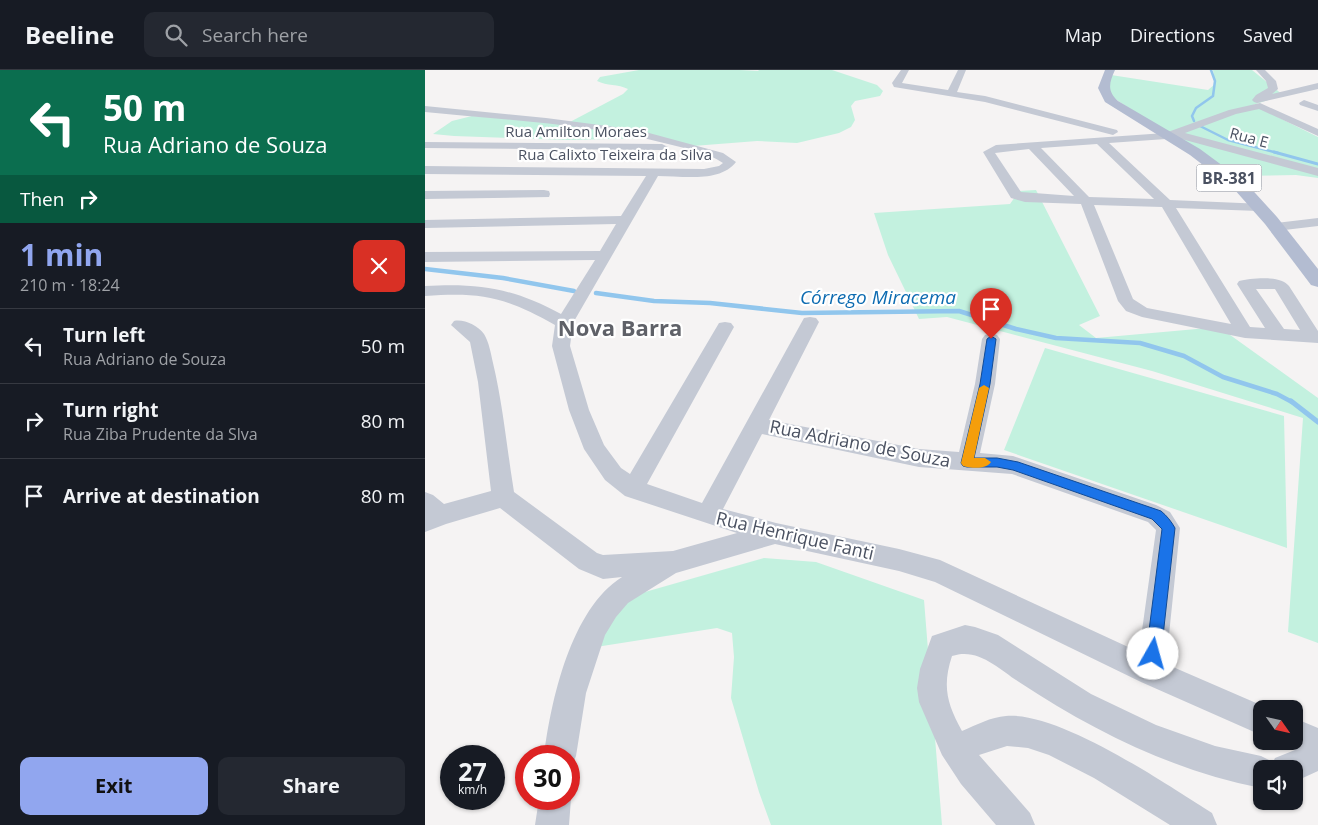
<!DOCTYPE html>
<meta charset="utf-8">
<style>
:root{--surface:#171b24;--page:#242831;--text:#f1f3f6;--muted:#9ea1a6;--line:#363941;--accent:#91a6ef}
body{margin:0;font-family:"Open Sans",sans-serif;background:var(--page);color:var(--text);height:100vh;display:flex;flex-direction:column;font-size:19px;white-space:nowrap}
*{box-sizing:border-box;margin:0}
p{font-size:16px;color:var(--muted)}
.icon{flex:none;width:28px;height:28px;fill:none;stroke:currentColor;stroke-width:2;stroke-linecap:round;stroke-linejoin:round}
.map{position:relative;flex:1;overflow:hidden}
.drawer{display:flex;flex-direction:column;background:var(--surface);width:425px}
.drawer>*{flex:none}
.top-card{background:#0b6e4f;color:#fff;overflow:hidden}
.needle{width:32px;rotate:124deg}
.fabs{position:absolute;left:828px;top:630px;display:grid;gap:10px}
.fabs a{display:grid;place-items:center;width:50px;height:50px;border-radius:10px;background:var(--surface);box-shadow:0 1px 4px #0004;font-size:25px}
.speed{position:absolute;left:15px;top:675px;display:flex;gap:10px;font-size:25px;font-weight:700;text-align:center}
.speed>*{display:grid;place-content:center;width:65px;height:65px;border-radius:50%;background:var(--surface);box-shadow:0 1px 4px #0004;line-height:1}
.speed small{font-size:12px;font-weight:400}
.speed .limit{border:8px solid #d22;background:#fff;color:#111}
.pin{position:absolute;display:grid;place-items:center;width:42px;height:42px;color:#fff;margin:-51px -21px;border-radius:50% 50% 50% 0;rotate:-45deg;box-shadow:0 0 5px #0007}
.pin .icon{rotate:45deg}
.me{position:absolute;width:55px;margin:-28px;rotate:7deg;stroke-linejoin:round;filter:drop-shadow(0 0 4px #0008)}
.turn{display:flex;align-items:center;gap:18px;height:105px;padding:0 20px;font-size:22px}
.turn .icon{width:65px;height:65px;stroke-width:2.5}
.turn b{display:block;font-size:35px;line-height:42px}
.then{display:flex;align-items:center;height:48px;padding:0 20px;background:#0003;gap:10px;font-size:19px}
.round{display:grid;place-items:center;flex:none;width:52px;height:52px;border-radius:10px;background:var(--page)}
.headline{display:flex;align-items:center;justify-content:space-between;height:85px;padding:0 20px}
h1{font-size:30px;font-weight:700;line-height:38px;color:var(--accent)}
.cta{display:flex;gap:10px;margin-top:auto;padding:10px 20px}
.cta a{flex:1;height:58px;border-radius:10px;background:var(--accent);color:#111;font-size:20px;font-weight:700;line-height:58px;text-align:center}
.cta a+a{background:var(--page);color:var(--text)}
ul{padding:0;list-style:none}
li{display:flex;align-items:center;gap:15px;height:75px;padding:0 20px;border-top:1px solid var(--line)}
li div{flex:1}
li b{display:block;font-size:19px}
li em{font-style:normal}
header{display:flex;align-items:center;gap:30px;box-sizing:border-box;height:70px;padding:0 25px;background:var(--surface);border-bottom:1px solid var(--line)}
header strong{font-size:24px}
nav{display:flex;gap:28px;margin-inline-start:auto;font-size:18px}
.search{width:350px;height:45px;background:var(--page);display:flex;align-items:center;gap:12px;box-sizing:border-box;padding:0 18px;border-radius:10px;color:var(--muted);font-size:19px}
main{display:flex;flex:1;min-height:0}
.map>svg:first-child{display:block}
.green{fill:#c3f1df}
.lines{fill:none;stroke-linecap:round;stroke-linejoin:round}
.stream-far3{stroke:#91c6ed;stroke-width:2.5}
.stream-far2{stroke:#91c6ed;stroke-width:3}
.stream-far1{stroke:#91c6ed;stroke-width:4.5}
.stream{stroke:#91c6ed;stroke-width:5}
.minor{fill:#c4c9d4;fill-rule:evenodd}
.major{fill:#b3bcd1;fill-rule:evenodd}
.route{fill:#1a73e8;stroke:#114b97}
.slow{fill:#f59e0b}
.labels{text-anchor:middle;stroke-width:4.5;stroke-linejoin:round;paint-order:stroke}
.far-street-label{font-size:15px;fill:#4a5161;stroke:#fff}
.shield{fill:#fff;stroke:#808590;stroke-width:1}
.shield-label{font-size:16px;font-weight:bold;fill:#4a5161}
.street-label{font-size:18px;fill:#4a5161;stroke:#fff}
.water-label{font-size:19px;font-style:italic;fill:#0d6bb1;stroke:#fff}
.district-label{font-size:22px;font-weight:bold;fill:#5f6168;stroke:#fff}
</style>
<header>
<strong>Beeline</strong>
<div class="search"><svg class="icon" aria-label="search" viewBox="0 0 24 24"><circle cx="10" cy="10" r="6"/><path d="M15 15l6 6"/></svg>Search here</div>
<nav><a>Map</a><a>Directions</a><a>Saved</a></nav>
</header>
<main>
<section class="drawer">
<div class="top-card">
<div class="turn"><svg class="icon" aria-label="left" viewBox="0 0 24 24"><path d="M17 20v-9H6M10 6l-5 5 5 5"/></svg><div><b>50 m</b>Rua Adriano de Souza</div></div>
<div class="then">Then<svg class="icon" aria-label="right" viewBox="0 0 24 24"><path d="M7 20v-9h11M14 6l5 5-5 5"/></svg></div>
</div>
<div class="headline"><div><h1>1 min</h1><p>210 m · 18:24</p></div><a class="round" style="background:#d93025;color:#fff"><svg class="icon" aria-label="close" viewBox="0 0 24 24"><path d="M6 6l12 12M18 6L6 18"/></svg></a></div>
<ul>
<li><svg class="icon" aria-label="left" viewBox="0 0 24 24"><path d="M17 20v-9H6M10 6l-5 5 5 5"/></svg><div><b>Turn left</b><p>Rua Adriano de Souza</p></div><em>50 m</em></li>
<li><svg class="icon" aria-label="right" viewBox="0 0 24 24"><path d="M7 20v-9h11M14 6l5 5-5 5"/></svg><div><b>Turn right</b><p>Rua Ziba Prudente da Slva</p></div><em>80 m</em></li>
<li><svg class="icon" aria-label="arrive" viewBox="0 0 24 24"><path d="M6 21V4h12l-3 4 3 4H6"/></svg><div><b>Arrive at destination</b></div><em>80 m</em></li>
</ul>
<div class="cta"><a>Exit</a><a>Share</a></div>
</section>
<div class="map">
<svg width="893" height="755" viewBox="0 0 893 755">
<rect width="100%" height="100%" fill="#f5f3f3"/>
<path class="green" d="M 214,0 L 315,0 L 334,1 L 333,0 L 407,0 L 452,15 L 458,21 L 455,26 L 430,31 L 426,36 L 430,50 L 426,57 L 414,63 L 372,73 L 332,71 L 268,76 L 222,68 L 144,70 L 29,66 L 8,64 L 27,51 L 47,46 L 143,53 L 198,24 L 203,19 C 193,14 182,16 172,11 L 175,7 Z
M 788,0 L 827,0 L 858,25 L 828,35 L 893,67 L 893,108 L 871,105 L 808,106 L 681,23 L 686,5 L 783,20 L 790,14 Z
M 611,120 L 675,246 L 654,255 L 671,268 L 794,257 L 893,328 L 893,573 L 863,562 L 878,348 L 727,301 L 522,247 L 494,249 L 463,185 L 449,143 L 585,134 L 594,121 Z
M 620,278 L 859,346 L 862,478 L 579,380 Z
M 339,488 L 391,492 L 499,530 L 517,755 L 346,755 L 334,722 L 306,628 L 309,587 L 307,563 L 292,558 L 171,577 L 178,534 Z"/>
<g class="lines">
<path class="stream-far3" d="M 769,51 L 767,46 L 771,38 L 788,26 L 790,11 L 786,0
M 775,56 L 803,70 L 853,83"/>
<path class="stream-far2" d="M 849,82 L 893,94"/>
<path class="stream-far1" d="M 0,199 L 78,208 L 149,221
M 171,223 L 229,231 L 285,233 L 377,243 L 534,241 L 591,259 L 631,268 L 715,273 L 759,286 L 798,307 L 852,324 L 867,332"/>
<path class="stream" d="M 866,331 L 893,352"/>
<path class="minor" d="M 476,0 L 484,0 L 477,13 L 523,20 L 533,0 L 541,0 L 532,22 L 560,26 L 692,60 L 693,62 L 688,65 L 560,32 L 469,17 L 467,13 Z
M 831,0 L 840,0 L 851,11 L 853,19 L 847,24 L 893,13 L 893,19 L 832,33 L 829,32 L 827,30 L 831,25 L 843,18 L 841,11 Z
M 879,30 L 893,35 L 893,41 L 875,35 L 874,33 Z
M 835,33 L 893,59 L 893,66 L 834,39 L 811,44 L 760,63 L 893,98 L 893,106 L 749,67 L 741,69 L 684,73 L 745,130 L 839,134 L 841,137 L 834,141 L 751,138 L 825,257 L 840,258 L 812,214 L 814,211 C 827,208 856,205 864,216 L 893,261 L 893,273 L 820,268 L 717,247 L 701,241 L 693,231 L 656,134 L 600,132 L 586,128 L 558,82 L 571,75 L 740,63 L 804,40 ZM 672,74 L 729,129 L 664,127 L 616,78 ZM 604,79 L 649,126 L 596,122 L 570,83 ZM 669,135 L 737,137 L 806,254 L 722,238 L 708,229 ZM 831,219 L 850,219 L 875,260 L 859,259 Z
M 0,36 L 121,48 L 213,60 L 298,83 L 311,92 C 295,113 257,106 233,106 L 148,253 L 145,276 L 164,340 L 179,375 L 196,398 L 205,404 L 294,253 L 300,252 L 306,253 L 309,257 L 222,414 L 277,433 L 379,248 L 385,247 L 391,248 L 394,252 L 344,350 L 494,379 L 534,382 L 550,314 L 557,269 L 560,265 L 566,263 L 572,265 L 575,269 L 570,314 L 555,383 L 588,386 L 731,435 L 745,442 L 755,458 L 741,594 L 845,639 L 836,639 L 836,665 L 716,612 L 510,512 L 474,501 L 350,474 L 251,503 L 203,533 L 191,547 L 180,565 L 161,623 L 151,686 L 146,697 L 144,698 L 144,686 L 119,686 C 126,630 146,539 197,507 L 178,509 L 154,499 L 75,438 L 21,454 L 0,462 L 0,422 L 8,425 L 19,434 L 66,421 L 53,312 L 45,272 L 26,255 L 29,251 C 39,249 52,255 59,264 C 64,272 66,284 68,293 C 78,335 82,379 89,422 L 172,483 L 178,485 L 248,481 L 312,463 L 200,426 L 180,410 L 159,379 L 144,340 L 127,276 L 130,255 C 80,227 57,222 0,226 L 0,216 C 55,213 87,218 136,244 L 170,190 L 0,192 L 0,182 L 175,181 L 191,154 L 0,158 L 0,150 L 196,146 L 221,106 L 0,104 L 0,96 L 279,99 L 294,96 L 298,93 C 282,82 262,79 243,74 C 165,54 81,50 0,42 ZM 337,364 L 494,397 L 587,404 L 723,452 L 731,460 L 714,582 L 515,490 L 474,479 L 351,453 L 298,439 Z
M 0,72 L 237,74 L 243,77 L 237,80 L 0,78 Z
M 119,120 L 124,121 L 125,124 L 124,127 L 0,129 L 0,121 Z
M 893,148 L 893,156 L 851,161 L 844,157 L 851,153 Z
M 540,555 L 550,557 L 573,565 L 666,624 L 731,655 L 790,676 L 836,686 L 848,692 L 850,688 L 870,680 L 858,674 L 857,671 L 869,671 L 869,648 L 893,658 L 893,701 L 869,712 L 869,699 L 836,699 L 836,718 C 749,701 668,661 594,612 C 574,599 553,577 527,586 C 517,616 522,634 537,661 C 551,655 566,647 581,646 C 634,641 741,714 787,743 L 792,755 L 745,755 L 669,708 L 624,685 L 603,678 L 582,676 L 554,685 L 605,743 L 610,755 L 571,755 L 536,714 L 517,685 L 494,632 L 492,618 L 495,599 L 507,566 Z
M 144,723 L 146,729 L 144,755 L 110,755 L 114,729 L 144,729 Z"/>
<path class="major" d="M 680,0 L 690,0 C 684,13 682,21 693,31 L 775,79 L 821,113 L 852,147 L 893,199 L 893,217 L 886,215 L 840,154 L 809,119 L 765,85 L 680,32 L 673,18 Z"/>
</g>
<path class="route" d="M 566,266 L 571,269 L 565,314 L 549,388 L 572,388 L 593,392 L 736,441 C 742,446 746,451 750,458 L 736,584 L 734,590 L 728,592 L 723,590 L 721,584 L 737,459 L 727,449 L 588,400 L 572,397 L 542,397 L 538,396 L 536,393 L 555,314 L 562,269 Z"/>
<path class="slow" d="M 559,315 L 564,318 L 549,388 L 560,388 L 566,392 C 561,400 546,398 538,396 L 536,393 L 554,318 Z"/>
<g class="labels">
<g class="far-street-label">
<text x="151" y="67">Rua Amilton Moraes</text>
<text transform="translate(824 68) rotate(15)" y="5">Rua E</text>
<text x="190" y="90">Rua Calixto Teixeira da Silva</text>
</g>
<rect class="shield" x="771.5" y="94.5" width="65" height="27" rx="4"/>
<g class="shield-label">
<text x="804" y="114">BR-381</text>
</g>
<g class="street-label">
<text transform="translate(435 374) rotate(11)" y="6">Rua Adriano de Souza</text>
<text transform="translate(370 466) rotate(13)" y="6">Rua Henrique Fanti</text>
</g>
<g class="water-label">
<text x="453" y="234">Córrego Miracema</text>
</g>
<g class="district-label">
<text x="195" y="266">Nova Barra</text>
</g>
</g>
</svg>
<div class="fabs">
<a><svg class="needle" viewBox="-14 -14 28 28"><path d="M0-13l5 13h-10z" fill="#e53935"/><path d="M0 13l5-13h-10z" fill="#9ea1a6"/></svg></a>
<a><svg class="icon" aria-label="sound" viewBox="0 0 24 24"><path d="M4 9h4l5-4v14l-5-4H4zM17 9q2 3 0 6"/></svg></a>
</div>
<div class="speed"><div>27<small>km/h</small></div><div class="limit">30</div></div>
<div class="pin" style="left:566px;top:269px;background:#d93025"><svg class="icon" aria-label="arrive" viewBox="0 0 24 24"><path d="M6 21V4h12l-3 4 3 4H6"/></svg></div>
<svg class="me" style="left:728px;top:584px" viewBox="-20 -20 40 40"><circle r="19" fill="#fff"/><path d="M0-13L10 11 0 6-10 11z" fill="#1a73e8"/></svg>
</div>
</main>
